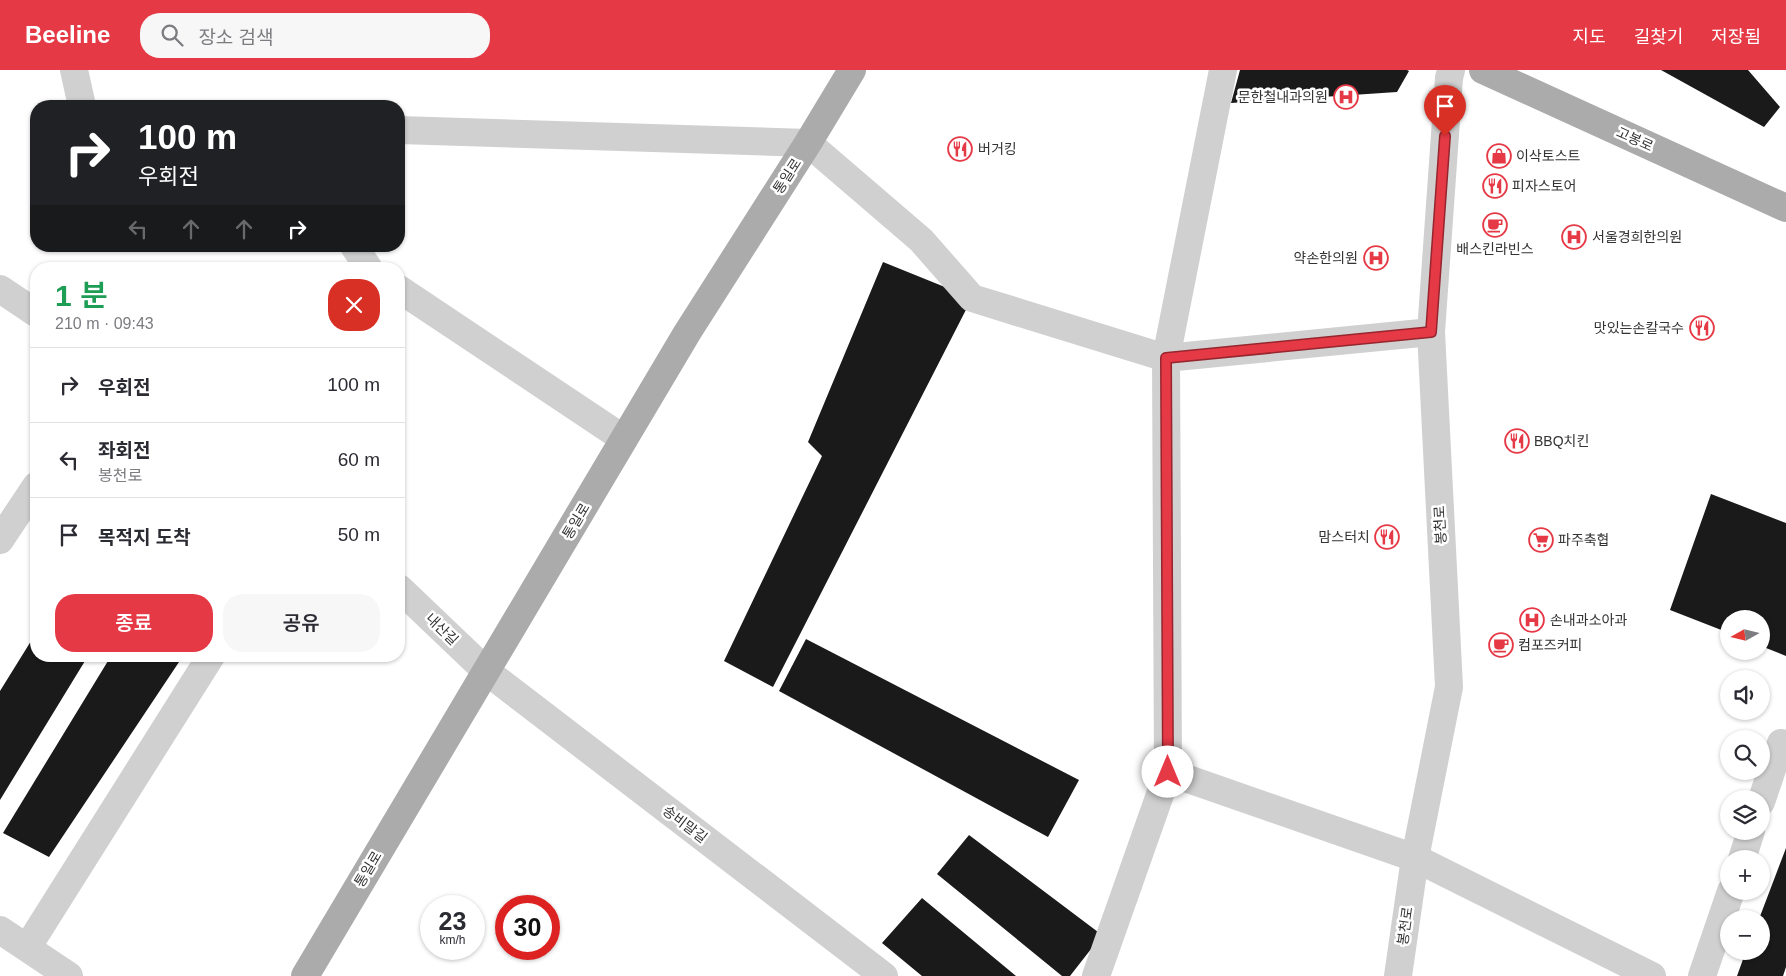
<!DOCTYPE html>
<html lang="ko">
<meta charset="utf-8">
<style>
:root{--surface:#fff;--page:#f7f7f7;--text:#2b2b33;--muted:#7c7c81;--line:#e1e1e2;--accent:#e63946}
body{margin:0;font-family:Helvetica,"Noto Sans KR",sans-serif;background:var(--page);color:var(--text);height:100vh;display:flex;flex-direction:column;font-size:19px;white-space:nowrap}
*{box-sizing:border-box;margin:0}
p{font-size:16px;color:var(--muted)}
.icon{flex:none;width:28px;height:28px;fill:none;stroke:currentColor;stroke-width:2;stroke-linecap:round;stroke-linejoin:round}
.map{position:relative;flex:1;overflow:hidden}
.sheet{position:absolute;left:30px;top:192px;width:375px;height:400px;display:flex;flex-direction:column;background:var(--surface);border-radius:20px;box-shadow:0 1px 4px #0004}
.sheet>*{flex:none}
.hud{position:absolute;left:30px;top:30px;width:375px;height:152px;border-radius:20px;box-shadow:0 1px 4px #0004;background:#202124;color:#fff;overflow:hidden}
.needle{width:32px;rotate:262deg}
.buttons{position:absolute;left:1720px;top:540px;display:grid;gap:10px}
.buttons a{display:grid;place-items:center;width:50px;height:50px;border-radius:50%;background:var(--surface);box-shadow:0 1px 4px #0004;font-size:25px}
.speed{position:absolute;left:420px;top:825px;display:flex;gap:10px;font-size:25px;font-weight:700;text-align:center}
.speed>*{display:grid;place-content:center;width:65px;height:65px;border-radius:50%;background:var(--surface);box-shadow:0 1px 4px #0004;line-height:1}
.speed small{font-size:12px;font-weight:400}
.speed .limit{border:8px solid #d22;background:#fff;color:#111}
.pin{position:absolute;display:grid;place-items:center;width:42px;height:42px;color:#fff;margin:-51px -21px;border-radius:50% 50% 50% 0;rotate:-45deg;box-shadow:0 0 5px #0007}
.pin .icon{rotate:45deg}
.me{position:absolute;width:55px;margin:-28px;rotate:0deg;stroke-linejoin:round;filter:drop-shadow(0 0 4px #0008)}
.turn{display:flex;align-items:center;gap:18px;height:105px;padding:0 25px;font-size:22px}
.turn .icon{width:65px;height:65px;stroke-width:2.5}
.turn b{display:block;font-size:35px;line-height:42px}
.lanes{display:flex;align-items:center;height:48px;padding:0 25px;background:#0003;justify-content:center;gap:25px;direction:ltr}
.lanes .off{opacity:.35}
.round{display:grid;place-items:center;flex:none;width:52px;height:52px;border-radius:20px;background:var(--page)}
.overview{display:flex;align-items:center;justify-content:space-between;height:85px;padding:0 25px}
h1{font-size:30px;font-weight:600;line-height:38px;color:#1e9e55}
.button{display:flex;gap:10px;margin-top:auto;padding:10px 25px}
.button a{flex:1;height:58px;border-radius:20px;background:var(--accent);color:#fff;font-size:20px;font-weight:600;line-height:58px;text-align:center}
.button a+a{background:var(--page);color:var(--text)}
ul{padding:0;list-style:none}
li{display:flex;align-items:center;gap:15px;height:75px;padding:0 25px;border-top:1px solid var(--line)}
li div{flex:1}
li b{display:block;font-size:19px}
li em{font-style:normal}
header{display:flex;align-items:center;gap:30px;box-sizing:border-box;height:70px;padding:0 25px;background:var(--accent);color:#fff}
header strong{font-size:24px}
nav{display:flex;gap:28px;margin-inline-start:auto;font-size:18px}
.search{width:350px;height:45px;background:var(--page);display:flex;align-items:center;gap:12px;box-sizing:border-box;padding:0 18px;border-radius:20px;color:var(--muted);font-size:19px}
.map>svg:first-child{display:block}
.building{fill:#1a1a1a}
.lines{fill:none;stroke-linecap:round;stroke-linejoin:round}
.minor{stroke:#d0d0d0;stroke-width:28}
.major{stroke:#ababab;stroke-width:28}
.route-casing{stroke:#96252e;stroke-width:12}
.route{stroke:#e63946;stroke-width:9}
.labels{text-anchor:middle;stroke-width:5;stroke-linejoin:round;paint-order:stroke}
.poi-label{font-size:14px;fill:#333;stroke:#fff;text-anchor:start}
.street-label{font-size:14px;fill:#333;stroke:#fff}
</style>
<header>
<strong>Beeline</strong>
<div class="search"><svg class="icon" aria-label="search" viewBox="0 0 24 24"><circle cx="10" cy="10" r="6"/><path d="M15 15l6 6"/></svg>장소 검색</div>
<nav><a>지도</a><a>길찾기</a><a>저장됨</a></nav>
</header>
<div class="map">
<svg width="1786" height="906" viewBox="0 0 1786 906">
<rect width="100%" height="100%" fill="#fff"/>
<path class="building" d="M 1240,0 L 1407,0 L 1409,1 L 1397,22 L 1231,33 Z
M 1661,0 L 1748,0 L 1780,37 L 1764,57 Z
M 883,192 L 972,228 L 773,617 L 724,591 L 822,386 L 808,372 Z
M 1711,424 L 1786,453 L 1786,586 L 1761,576 L 1761,549 L 1729,549 L 1729,563 L 1670,540 Z
M 36,563 L 36,586 L 88,586 L 0,730 L 0,621 Z
M 806,569 L 1079,710 L 1048,767 L 779,621 Z
M 111,586 L 183,586 L 49,787 L 3,763 Z
M 969,765 L 1102,865 L 1070,906 L 1062,906 L 937,804 Z
M 1786,778 L 1786,897 L 1783,906 L 1737,906 L 1746,881 L 1761,881 L 1761,849 L 1759,849 Z
M 922,828 L 1016,906 L 922,906 L 882,873 Z"/>
<g class="lines">
<path class="minor" d="M 74,0 L 82,36
M 399,60 L 808,73 L 921,170 L 972,228 L 1166,288 L 1431,262
M 354,176 L 369,199
M 0,219 L 36,243
M 399,219 L 624,369
M 0,470 L 36,416
M 399,518 L 486,601 L 884,906
M 1168,702 L 1415,788 L 1652,906
M 1761,732 L 1781,673 L 1786,674
M 1742,789 L 1751,761
M 0,860 L 69,906
M 27,878 L 211,586
M 1096,906 L 1168,702 L 1166,288 L 1223,0
M 1398,906 L 1415,788 L 1449,617 L 1431,262 L 1449,8 L 1451,0
M 1702,906 L 1731,821"/>
<path class="major" d="M 1483,0 L 1786,138
M 305,906 L 687,263 L 808,73 L 852,0"/>
</g>
<g class="lines">
<g class="route-casing">
<path id="route" d="M 1168,702 L 1166,288 L 1431,262 L 1445,66"/>
</g>
<use href="#route" class="route"/>
</g>
<defs>
<g id="hospital-ring" transform="scale(1.25)"><circle r="9.5" fill="#fff" stroke="#e63946" stroke-width="1.5"/><path d="M-5-5h3v3.5h4V-5h3V5h-3V1.5h-4V5h-3Z" fill="#e63946"/></g>
<g id="restaurant-ring" transform="scale(1.25)"><circle r="9.5" fill="#fff" stroke="#e63946" stroke-width="1.5"/><path d="M-5-6h1v4h1v-4h1v4h1v-4h1v5L-1.5 .5V6h-2V.5L-5-1ZM5-6V6H3V1.5H1.5Q1.5-4 5-6Z" fill="#e63946"/></g>
<g id="shop-ring" transform="scale(1.25)"><circle r="9.5" fill="#fff" stroke="#e63946" stroke-width="1.5"/><path d="M-5-2.5h2.3a2.7 3.5 0 0 1 5.4 0H5L5.5 6h-11ZM-1.5-2.5h3a1.5 2.3 0 0 0-3 0Z" fill="#e63946"/></g>
<g id="cafe-ring" transform="scale(1.25)"><circle r="9.5" fill="#fff" stroke="#e63946" stroke-width="1.5"/><path d="M-5.5-4.5H6V0H3Q3 3.5 0 3.5H-2.5Q-5.5 3.5-5.5 0ZM3-3.2v2h1.7v-2ZM-6 4.5H4V6H-6Z" fill="#e63946"/></g>
<g id="supermarket-ring" transform="scale(1.25)"><circle r="9.5" fill="#fff" stroke="#e63946" stroke-width="1.5"/><path d="M-6-5.5h2.5l.6 2H6L4.5 2H-2.5L-4.4-4H-6ZM-1.5 3.2a1.3 1.3 0 1 0 .1 0ZM3 3.2a1.3 1.3 0 1 0 .1 0Z" fill="#e63946"/></g>
</defs>
<g fill-rule="evenodd">
<use href="#hospital-ring" x="1346" y="27"/>
<use href="#restaurant-ring" x="960" y="79"/>
<use href="#shop-ring" x="1499" y="86"/>
<use href="#restaurant-ring" x="1495" y="116"/>
<use href="#cafe-ring" x="1495" y="155"/>
<use href="#hospital-ring" x="1574" y="167"/>
<use href="#hospital-ring" x="1376" y="188"/>
<use href="#restaurant-ring" x="1702" y="258"/>
<use href="#restaurant-ring" x="1517" y="371"/>
<use href="#restaurant-ring" x="1387" y="467"/>
<use href="#supermarket-ring" x="1541" y="470"/>
<use href="#hospital-ring" x="1532" y="550"/>
<use href="#cafe-ring" x="1501" y="575"/>
</g>
<g class="labels">
<g class="poi-label">
<text x="1328" y="32" text-anchor="end">문한철내과의원</text>
<text x="978" y="84">버거킹</text>
<text x="1516" y="91">이삭토스트</text>
<text x="1512" y="121">피자스토어</text>
<text x="1592" y="172">서울경희한의원</text>
<text x="1495" y="184" text-anchor="middle">배스킨라빈스</text>
<text x="1358" y="193" text-anchor="end">약손한의원</text>
<text x="1684" y="263" text-anchor="end">맛있는손칼국수</text>
<text x="1534" y="376">BBQ치킨</text>
<text x="1370" y="472" text-anchor="end">맘스터치</text>
<text x="1558" y="475">파주축협</text>
<text x="1550" y="555">손내과소아과</text>
<text x="1518" y="580">컴포즈커피</text>
</g>
<g class="street-label">
<text transform="translate(1635 69) rotate(24)" y="5">고봉로</text>
<text transform="translate(787 106) rotate(-57)" y="5">통일로</text>
<text transform="translate(576 451) rotate(-59)" y="5">통일로</text>
<text transform="translate(1440 455) rotate(-93)" y="5">봉천로</text>
<text transform="translate(442 559) rotate(44)" y="5">내산길</text>
<text transform="translate(685 754) rotate(37)" y="5">송비말길</text>
<text transform="translate(368 799) rotate(-59)" y="5">통일로</text>
<text transform="translate(1405 856) rotate(-82)" y="5">봉천로</text>
</g>
</g>
</svg>
<div class="buttons">
<a><svg class="needle" viewBox="-14 -14 28 28"><path d="M0-13l5 13h-10z" fill="#e53935"/><path d="M0 13l5-13h-10z" fill="#7c7c81"/></svg></a>
<a><svg class="icon" aria-label="sound" viewBox="0 0 24 24"><path d="M4 9h4l5-4v14l-5-4H4zM17 9q2 3 0 6"/></svg></a>
<a><svg class="icon" aria-label="search" viewBox="0 0 24 24"><circle cx="10" cy="10" r="6"/><path d="M15 15l6 6"/></svg></a>
<a><svg class="icon" aria-label="layers" viewBox="0 0 24 24"><path d="M12 4l9 5-9 5-9-5zM3 14l9 5 9-5"/></svg></a>
<a>+</a>
<a>−</a>
</div>
<div class="speed"><div>23<small>km/h</small></div><div class="limit">30</div></div>
<div class="pin" style="left:1445px;top:66px;background:#d93025"><svg class="icon" aria-label="arrive" viewBox="0 0 24 24"><path d="M6 21V4h12l-3 4 3 4H6"/></svg></div>
<svg class="me" style="left:1168px;top:702px" viewBox="-20 -20 40 40"><circle r="19" fill="#fff"/><path d="M0-13L10 11 0 6-10 11z" fill="#e63946"/></svg>
<div class="hud">
<div class="turn"><svg class="icon" aria-label="right" viewBox="0 0 24 24"><path d="M7 20v-9h11M14 6l5 5-5 5"/></svg><div><b>100 m</b>우회전</div></div>
<div class="lanes"><svg class="icon off" aria-label="left" viewBox="0 0 24 24"><path d="M17 20v-9H6M10 6l-5 5 5 5"/></svg><svg class="icon off" aria-label="ahead" viewBox="0 0 24 24"><path d="M12 20V5M6 11l6-6 6 6"/></svg><svg class="icon off" aria-label="ahead" viewBox="0 0 24 24"><path d="M12 20V5M6 11l6-6 6 6"/></svg><svg class="icon" aria-label="right" viewBox="0 0 24 24"><path d="M7 20v-9h11M14 6l5 5-5 5"/></svg></div>
</div>
<section class="sheet">
<div class="overview"><div><h1>1 분</h1><p>210 m · 09:43</p></div><a class="round" style="background:#d93025;color:#fff"><svg class="icon" aria-label="close" viewBox="0 0 24 24"><path d="M6 6l12 12M18 6L6 18"/></svg></a></div>
<ul>
<li><svg class="icon" aria-label="right" viewBox="0 0 24 24"><path d="M7 20v-9h11M14 6l5 5-5 5"/></svg><div><b>우회전</b></div><em>100 m</em></li>
<li><svg class="icon" aria-label="left" viewBox="0 0 24 24"><path d="M17 20v-9H6M10 6l-5 5 5 5"/></svg><div><b>좌회전</b><p>봉천로</p></div><em>60 m</em></li>
<li><svg class="icon" aria-label="arrive" viewBox="0 0 24 24"><path d="M6 21V4h12l-3 4 3 4H6"/></svg><div><b>목적지 도착</b></div><em>50 m</em></li>
</ul>
<div class="button"><a>종료</a><a>공유</a></div>
</section>
</div>
